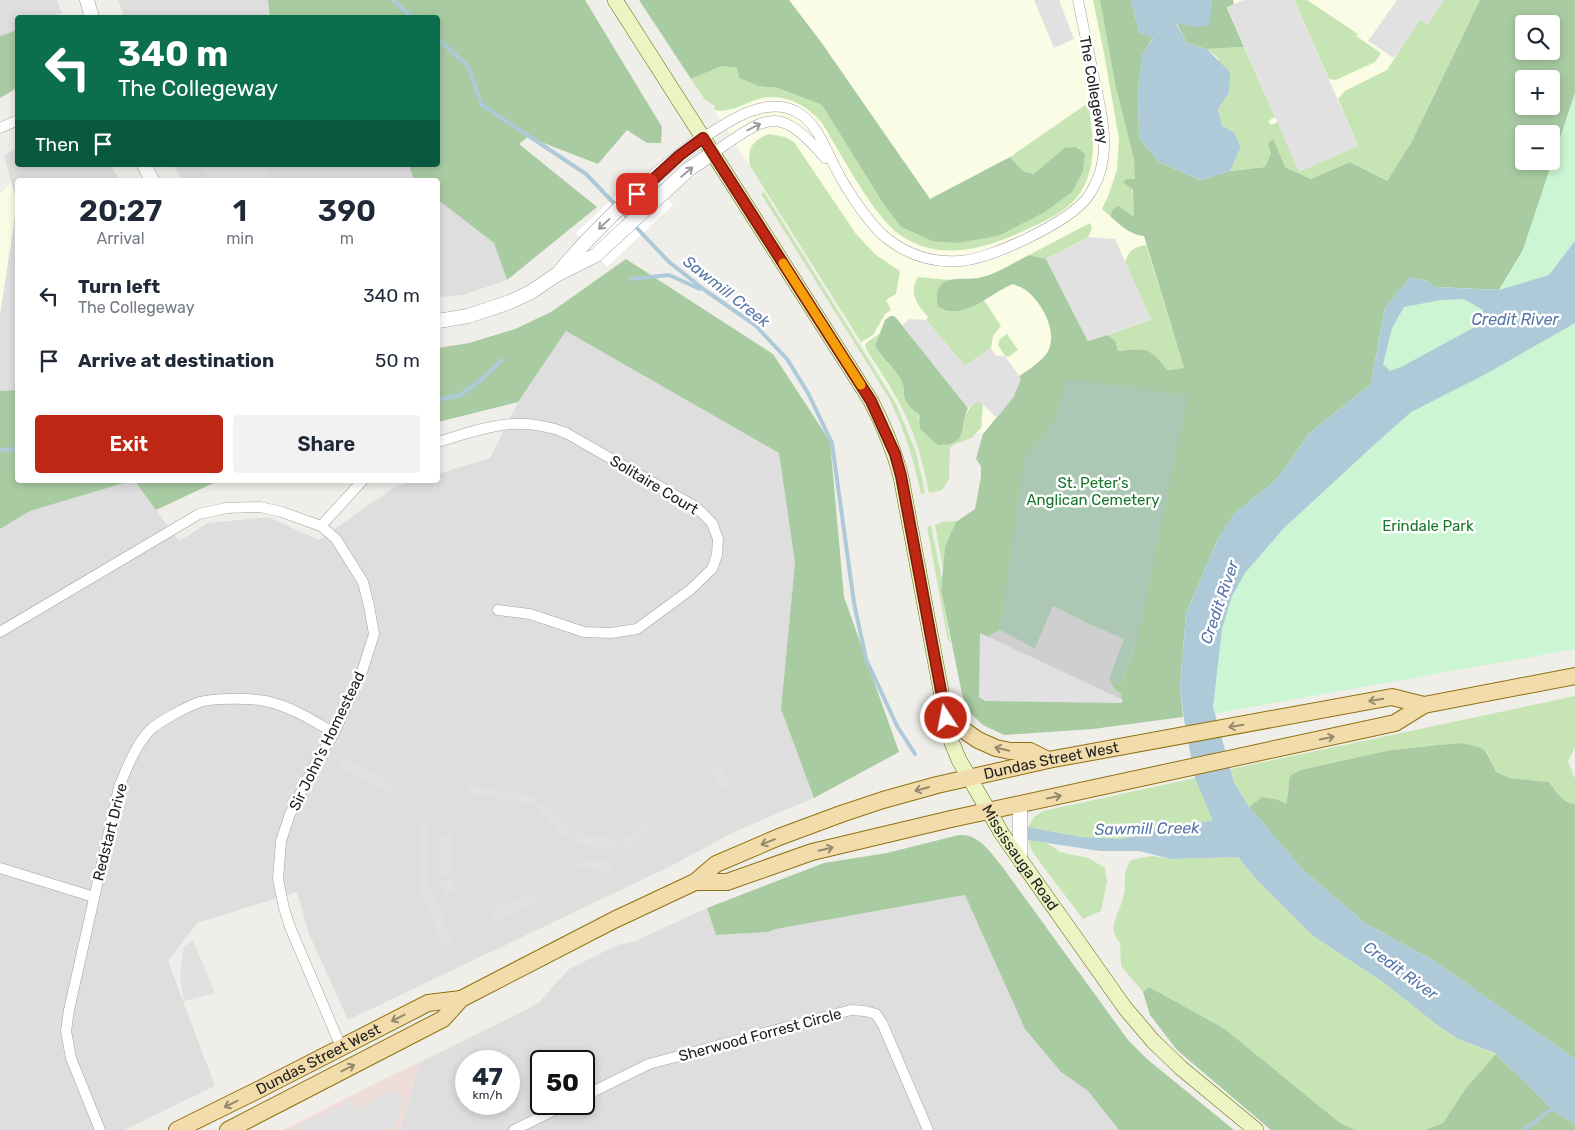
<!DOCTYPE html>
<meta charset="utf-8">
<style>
:root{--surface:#fff;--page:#f2f2f3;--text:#1f2937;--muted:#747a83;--accent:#bd2714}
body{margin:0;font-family:Rubik,sans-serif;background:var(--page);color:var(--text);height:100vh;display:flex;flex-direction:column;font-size:19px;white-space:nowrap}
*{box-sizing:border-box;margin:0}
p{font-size:16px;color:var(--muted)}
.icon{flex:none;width:28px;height:28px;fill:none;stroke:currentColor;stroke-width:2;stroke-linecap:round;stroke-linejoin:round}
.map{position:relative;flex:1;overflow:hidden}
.panel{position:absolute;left:15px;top:178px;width:425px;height:305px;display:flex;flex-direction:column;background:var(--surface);border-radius:5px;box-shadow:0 2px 8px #0003}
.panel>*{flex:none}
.guide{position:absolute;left:15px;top:15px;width:425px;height:152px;border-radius:5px;box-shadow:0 2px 8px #0003;background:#0b6e4f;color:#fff;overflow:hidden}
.controls{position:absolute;left:1515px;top:15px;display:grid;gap:10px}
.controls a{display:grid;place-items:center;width:45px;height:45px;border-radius:5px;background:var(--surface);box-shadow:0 2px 8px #0003;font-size:25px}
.speed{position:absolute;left:455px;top:1050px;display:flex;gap:10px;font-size:25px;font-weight:700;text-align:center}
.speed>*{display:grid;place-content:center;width:65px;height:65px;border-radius:50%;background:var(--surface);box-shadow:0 2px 8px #0003;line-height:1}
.speed small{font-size:12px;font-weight:400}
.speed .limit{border:2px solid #111;border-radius:8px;background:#fff;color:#111}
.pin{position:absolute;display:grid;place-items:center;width:42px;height:42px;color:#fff;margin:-21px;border-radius:10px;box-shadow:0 2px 8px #0006}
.me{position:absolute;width:55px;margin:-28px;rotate:349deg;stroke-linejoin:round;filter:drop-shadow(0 0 4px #0008)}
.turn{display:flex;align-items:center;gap:18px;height:105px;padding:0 20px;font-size:22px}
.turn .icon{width:65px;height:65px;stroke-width:2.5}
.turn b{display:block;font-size:35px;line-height:42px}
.then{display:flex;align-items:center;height:48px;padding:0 20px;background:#0003;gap:10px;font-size:19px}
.eta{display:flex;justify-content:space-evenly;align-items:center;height:85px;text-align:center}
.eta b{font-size:30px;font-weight:600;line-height:35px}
.primary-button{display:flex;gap:10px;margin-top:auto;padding:10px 20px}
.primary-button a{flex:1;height:58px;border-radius:5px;background:var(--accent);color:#fff;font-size:20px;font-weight:600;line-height:58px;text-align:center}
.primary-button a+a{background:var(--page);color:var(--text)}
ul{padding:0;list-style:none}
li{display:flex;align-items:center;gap:15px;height:65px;padding:0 20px}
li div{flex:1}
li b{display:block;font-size:19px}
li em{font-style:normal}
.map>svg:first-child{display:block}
.residential{fill:#dfdede;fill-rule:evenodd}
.commercial{fill:#efddda}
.education{fill:#fafce5}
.religious{fill:#cfcfcf}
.grass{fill:#c7e5b4}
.forest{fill:#a9cba2;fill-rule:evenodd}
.cemetery{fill:#acc7b3}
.park{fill:#cbf5d3}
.parking{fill:#e1e1e1}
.water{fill:#aecad9;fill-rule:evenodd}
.pier{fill:#fff}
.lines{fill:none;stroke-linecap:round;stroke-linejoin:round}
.stream{stroke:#aecad9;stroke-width:4}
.minor-casing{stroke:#a2a2a2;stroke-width:11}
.tertiary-casing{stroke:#a2a2a2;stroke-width:15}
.secondary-casing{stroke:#5b6f10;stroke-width:16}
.primary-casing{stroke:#8e720f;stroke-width:18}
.minor{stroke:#fff;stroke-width:10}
.tertiary{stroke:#fff;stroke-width:14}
.secondary{stroke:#ecf4c3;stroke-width:15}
.primary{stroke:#f3dcab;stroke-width:16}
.oneway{stroke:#9b9b9b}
.oneway2{stroke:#94886d}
.route-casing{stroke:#7b190d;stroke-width:12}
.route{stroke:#bd2714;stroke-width:9}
.slow{stroke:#f59e0b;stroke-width:9}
.labels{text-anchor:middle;stroke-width:5;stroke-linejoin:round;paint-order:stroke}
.street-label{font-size:15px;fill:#212121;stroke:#fff}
.park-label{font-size:15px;fill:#17762a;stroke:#fff}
.water-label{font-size:16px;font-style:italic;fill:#5676a8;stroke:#fff}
</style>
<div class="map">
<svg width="1575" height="1130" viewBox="0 0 1575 1130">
<rect width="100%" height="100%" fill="#f0eee9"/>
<path class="residential" d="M 0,0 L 57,0 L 62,13 L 49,17 L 18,18 L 17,30 L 0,36 Z
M 118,0 L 268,0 L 270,17 L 124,17 Z
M 17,148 L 18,165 L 110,165 L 120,180 L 18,180 L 17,390 L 0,391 L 0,314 L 17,203 L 4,155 Z
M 174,165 L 409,165 L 414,180 L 182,180 Z
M 438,200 L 494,243 L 507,280 L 463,295 L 438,297 Z
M 566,331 L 779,453 L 795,563 L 781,709 L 814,798 L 734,832 L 669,867 L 348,1020 L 309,934 L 297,892 L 197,923 L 168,961 L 215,1086 L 124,1130 L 0,1130 L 0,529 L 30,511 L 134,480 L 179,541 L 208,523 L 268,517 L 319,540 L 396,486 L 416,480 L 438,480 L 438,474 L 490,458 L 518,402 Z
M 966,895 L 1025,1029 L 1061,1072 L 1088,1091 L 1119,1130 L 400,1130 L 420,1062 L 530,1008 L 539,1002 L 569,969 L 617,945 L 633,942 L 707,908 L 716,935 L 768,932 L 776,929 ZM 466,1061 L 509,1061 L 509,1104 L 466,1104 ZM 541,1061 L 584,1061 L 584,1104 L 541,1104 Z"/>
<path class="commercial" d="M 420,1062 L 400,1130 L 283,1130 L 384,1079 Z"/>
<path class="education" d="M 639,0 L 1487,0 L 1470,20 L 1410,143 L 1184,368 L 1003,430 L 951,436 L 904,412 L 793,233 L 714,110 L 715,107 L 705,100 Z
M 11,182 L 17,203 L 0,314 L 0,194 Z"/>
<path class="religious" d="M 1053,606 L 1089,624 L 1125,639 L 1109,679 L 1113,687 L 1121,694 L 1123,700 L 984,639 L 1000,630 L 1035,649 Z"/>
<path class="grass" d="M 1093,0 L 1100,0 L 1115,84 L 1134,160 L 1136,179 L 1127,179 C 1134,191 1136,204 1133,217 L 1113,209 L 1110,216 L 1102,209 L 1109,194 L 1117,170 L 1119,139 L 1104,53 Z
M 1294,0 L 1307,0 L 1358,34 L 1356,36 L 1381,53 L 1375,62 L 1336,80 L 1329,79 Z
M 1444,0 L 1487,0 L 1470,20 L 1411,143 L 1387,181 L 1350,162 L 1311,179 L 1285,167 L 1271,153 L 1265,167 L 1230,171 L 1241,147 L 1234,132 L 1222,126 L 1218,109 L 1229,93 L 1218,58 L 1207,49 L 1244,47 L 1275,117 L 1268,121 L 1271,125 L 1278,122 L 1299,171 L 1358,146 L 1338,99 L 1345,91 L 1387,70 L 1420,19 L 1428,24 Z
M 722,66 L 738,68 L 739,78 L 758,86 L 778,88 L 822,105 L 884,205 L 901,227 L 932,241 L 998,236 L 1064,148 L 1035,174 L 1023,171 L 1010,157 L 1088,103 C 1093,134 1098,163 1081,192 C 1070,209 1050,219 1032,227 C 990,247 942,264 900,235 C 873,216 840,152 822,123 C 806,104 781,91 755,100 C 741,105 730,113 714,110 L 715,106 L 705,100 L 691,79 Z
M 769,134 L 785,137 L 794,142 L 856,234 L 876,255 L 900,271 L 896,294 L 886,300 L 891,310 L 885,314 L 873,335 L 861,342 L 750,166 C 747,149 752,140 769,134 Z
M 764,192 L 896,404 L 916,452 L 925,493 L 921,494 C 914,460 904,429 889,398 L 761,194 Z
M 1090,223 L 1092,229 L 1088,237 L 1046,259 L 1029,255 Z
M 1146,245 L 1184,368 L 1167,370 C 1150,346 1145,348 1118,351 L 1107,335 L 1151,320 L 1125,262 C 1129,250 1134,247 1146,245 Z
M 918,277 L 950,280 L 941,285 L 938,307 C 955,318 968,308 984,300 L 1001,326 L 993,336 L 991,348 L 965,366 L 926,320 L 928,317 C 917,304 908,293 918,277 Z
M 880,333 L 875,346 C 882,361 898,369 903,385 C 905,389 903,393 904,396 C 906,405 912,409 919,414 L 918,420 L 963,429 C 965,414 967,410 978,400 L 983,405 L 981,428 L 971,438 L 953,445 L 950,448 L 949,479 L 942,490 L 929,493 C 925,473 920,452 913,433 C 902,403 883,376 866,349 L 865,345 C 868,340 875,338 880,333 Z
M 1007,334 L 1018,350 L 1008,357 L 1005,356 L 998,345 L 1000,339 Z
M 958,521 L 945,547 L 943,569 L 935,525 L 942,522 Z
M 931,526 L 942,579 L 941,590 L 950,641 L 948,641 L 927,527 Z
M 1575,696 L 1575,747 L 1568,761 L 1575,779 L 1575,804 C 1562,803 1556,791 1549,782 L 1510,778 L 1496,772 L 1487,752 L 1459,743 L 1391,750 L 1300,770 L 1288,786 L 1288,798 L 1286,805 L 1276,799 L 1263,797 L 1249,807 L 1234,782 L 1231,769 Z
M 1195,778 L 1214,822 L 1159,826 L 1145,833 L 1122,839 L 1081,837 L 1028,827 L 1035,816 L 1043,811 Z
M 1028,840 L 1047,843 L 1060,852 L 1088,858 L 1105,868 L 1107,881 L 1101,911 L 1083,919 L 1033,853 Z
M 1152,856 L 1171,859 L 1238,857 L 1255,878 L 1313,936 L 1383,982 L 1436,1024 L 1458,1039 L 1496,1054 L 1466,1088 L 1443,1123 L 1425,1130 L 1355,1130 L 1340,1123 L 1225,1029 L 1149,987 L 1143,992 L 1121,966 L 1120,943 C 1105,927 1121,912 1124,894 C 1127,878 1121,877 1131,860 Z"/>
<path class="forest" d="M 268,0 L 585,0 L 662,127 L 661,143 L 647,143 L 627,130 L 598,164 L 528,137 L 519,144 L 597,207 L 507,280 L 494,243 L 438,200 L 438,180 L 414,180 L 409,165 L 438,165 L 438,18 L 270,17 Z
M 639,0 L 789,0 L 821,42 L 930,199 L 1010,157 L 1023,171 L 1034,174 L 1064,148 L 1076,147 L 1085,154 L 1083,171 L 1072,192 L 1045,212 L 998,236 L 956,243 L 932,241 L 901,227 L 884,205 L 822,105 L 778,88 L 758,86 L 739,78 L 737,68 L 722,66 L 691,79 Z
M 1100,0 L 1131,0 L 1139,32 L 1153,38 L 1143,54 L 1138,90 L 1139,138 L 1159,162 L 1200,180 L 1230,171 L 1265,167 L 1271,153 L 1268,143 L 1273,139 L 1285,167 L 1311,179 L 1350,162 L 1387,181 L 1411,143 L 1480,0 L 1575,0 L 1575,93 L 1523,250 L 1499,290 L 1434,287 L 1426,280 L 1385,308 L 1371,384 L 1310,433 L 1277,479 L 1235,514 L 1218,539 L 1186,614 L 1180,688 L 1183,717 L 1093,729 L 1004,735 L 983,725 L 967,710 L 962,694 L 941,590 L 945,547 L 956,522 L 975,509 L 981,477 L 981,466 L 976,459 L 983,434 L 1014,396 L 1017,378 C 1026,371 1040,363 1047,353 C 1059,334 1043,304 1027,291 C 1023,288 1018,286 1013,284 C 990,293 962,323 938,307 C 937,300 935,291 941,285 C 948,276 968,280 979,278 C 997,274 1013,263 1029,255 L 1046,259 L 1088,341 L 1107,335 L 1115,341 L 1118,351 C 1145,348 1150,346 1167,370 L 1184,368 L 1144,236 C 1130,235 1120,225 1110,216 L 1113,209 L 1119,206 L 1133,217 L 1134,211 L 1133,190 L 1123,182 L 1127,179 L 1135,179 L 1134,160 L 1115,84 ZM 1524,24 L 1551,24 L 1551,51 L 1524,51 ZM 1524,79 L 1551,79 L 1551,106 L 1524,106 ZM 1524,134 L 1551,134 L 1551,161 L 1524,161 ZM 1098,583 L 1137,642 L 1120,684 L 1109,679 L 1113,687 L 1121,694 L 1122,703 L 984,639 L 1000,630 Z
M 1211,0 L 1233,0 L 1234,4 L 1227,8 L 1244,47 L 1207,49 L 1187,43 L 1176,22 L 1194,27 L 1212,5 Z
M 17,30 L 17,88 L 0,98 L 0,36 Z
M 626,259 L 773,354 L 830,441 L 844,597 L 899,752 L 814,798 L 781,709 L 795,563 L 779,453 L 566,331 L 518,402 L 438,422 L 438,348 L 469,343 L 515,329 L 551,312 Z
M 890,316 L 894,316 L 898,320 L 968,408 C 959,430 968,445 938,445 L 920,429 L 919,414 C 912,409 906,405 904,396 C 903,393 905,389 903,385 C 898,369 882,360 875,346 L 885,320 Z
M 17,390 L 18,480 L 220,480 L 156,510 L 134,480 L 30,511 L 0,529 L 0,391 Z
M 1459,743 C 1487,748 1484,746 1496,772 L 1510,778 L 1549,782 C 1556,791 1562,803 1575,804 L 1575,1059 L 1434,961 L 1365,923 L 1303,870 L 1249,807 L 1262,797 L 1276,799 L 1286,804 C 1289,795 1288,785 1290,776 L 1300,770 L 1391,750 Z
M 959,835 C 979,834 989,851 1001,865 L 1128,1040 L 1147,1059 L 1234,1130 L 1119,1130 L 1088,1091 L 1061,1072 L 1025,1029 L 965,895 L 776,929 L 768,932 L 716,935 L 707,908 L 824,863 L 887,853 Z
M 1149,987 L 1225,1029 L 1340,1123 L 1355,1130 L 1271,1130 L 1177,1050 L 1150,1015 L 1143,992 Z
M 1496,1054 L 1554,1111 L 1575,1124 L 1575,1130 L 1425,1130 L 1443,1123 L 1466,1088 Z"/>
<path class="cemetery" d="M 1066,379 L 1188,395 L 1137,642 L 1120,684 L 1109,679 L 1124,639 L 1089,624 L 1053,606 L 1035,649 L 1000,630 L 1024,460 L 1057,416 Z"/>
<path class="park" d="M 1575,93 L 1575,649 L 1184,719 L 1180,688 L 1186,614 L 1218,539 L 1235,513 L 1277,479 L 1310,433 L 1371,384 L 1385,308 L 1409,278 L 1426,280 L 1434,287 L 1499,290 L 1523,250 Z"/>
<path class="parking" d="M 1034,0 L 1059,0 L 1074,39 L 1054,48 Z
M 1244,0 L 1294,0 L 1358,146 L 1299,172 L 1227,7 Z
M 1397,0 L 1444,0 L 1428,24 L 1420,20 L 1394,58 L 1368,41 Z
M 200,165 L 270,165 L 264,169 L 273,180 L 207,180 Z
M 1088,237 L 1115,239 L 1151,320 L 1088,341 L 1046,259 Z
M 910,319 L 926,320 L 965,366 L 991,348 L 996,356 L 1005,356 L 1021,379 L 1014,396 L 997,418 L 979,401 L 968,408 L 902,325 Z
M 980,633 L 1123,700 L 1121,703 L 985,701 L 979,697 Z
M 342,757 L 395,786 L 391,794 L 338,765 Z
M 720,767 L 733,785 L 724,791 L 711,773 Z
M 467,785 L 536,796 L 535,804 L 466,793 Z
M 544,802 L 571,830 L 563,837 L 536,808 Z
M 645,823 L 650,830 L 626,848 L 621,841 Z
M 419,825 L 429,825 L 428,882 L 453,943 L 443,948 L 419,886 Z
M 575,833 L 616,840 L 614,850 L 574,843 Z
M 442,835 L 452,835 L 450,875 L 439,874 Z
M 579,858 L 612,863 L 611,872 L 578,867 Z
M 451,878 L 457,890 L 446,895 L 440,882 Z
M 531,892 L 536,902 L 493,921 L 489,911 Z
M 193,940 L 215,993 L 184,1001 L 180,977 L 182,956 L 184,947 Z
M 387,1092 L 404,1097 L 394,1130 L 291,1130 L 353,1100 L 355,1103 L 353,1110 L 355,1111 Z"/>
<path class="water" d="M 1131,0 L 1211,0 L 1212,5 L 1209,26 L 1194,27 L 1176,23 L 1187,43 L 1207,49 L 1230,72 L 1229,93 L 1218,109 L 1222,126 L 1234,132 L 1241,147 L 1230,171 L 1200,180 L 1159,162 L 1139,138 L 1138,90 L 1143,53 L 1153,39 L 1139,32 Z
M 1575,241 L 1575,323 L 1482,376 L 1411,412 L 1375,444 L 1284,528 L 1245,573 L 1232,596 L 1222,629 L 1213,707 L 1234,782 L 1249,807 L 1303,870 L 1365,923 L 1434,961 L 1575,1059 L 1575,1124 L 1554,1111 L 1495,1053 L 1458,1039 L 1436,1024 L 1383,982 L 1313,936 L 1255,878 L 1238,857 L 1171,859 L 1139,851 L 1100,851 L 1028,840 L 1028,827 L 1081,837 L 1122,839 L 1145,833 L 1159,826 L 1213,821 L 1195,778 L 1184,719 L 1180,688 L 1186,614 L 1218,539 L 1235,513 L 1277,479 L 1310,433 L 1371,384 L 1385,308 L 1409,278 L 1426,280 L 1434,287 L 1499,290 L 1549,275 ZM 1464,299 L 1483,310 L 1475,327 L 1403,366 L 1390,371 L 1383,364 L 1392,328 L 1404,307 L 1441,300 Z"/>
<path class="pier" d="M 641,172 L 673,205 L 607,267 L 576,233 Z"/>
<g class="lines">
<path class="stream" d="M 393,0 L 413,18
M 438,39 L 468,66 L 482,105 L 586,174 L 630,220
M 634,225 L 669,262 L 706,291 L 755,325 L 787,359 L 808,393 L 832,443 L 854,603 L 866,659 L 897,726 L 915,754
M 631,279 L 669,275 L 700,289
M 438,400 L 460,395 L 481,380 L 502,360
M 0,450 L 18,449
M 1524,1130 L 1554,1107"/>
<g class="minor-casing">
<path id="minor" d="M 0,128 L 18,120
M 703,138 C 729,121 766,95 797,112 C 817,123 825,148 835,167 C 846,189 870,226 889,240 C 909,255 934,263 960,261 C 991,259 1067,223 1087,198 C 1094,188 1100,176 1102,164 C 1108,136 1100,106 1094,78 C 1089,52 1083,26 1078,0
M 713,153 C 767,117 777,102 825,158
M 438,442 C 484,428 518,414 566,433 L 696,507 L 712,523 L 718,539 L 717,555 L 712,569 L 690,590 L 637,629 L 611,633 L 584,632 L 530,614 L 498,610
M 321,526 L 363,480
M 0,632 L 199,514 L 226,508 L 260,507 L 282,512 L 321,526 L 336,539 L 363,582 L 369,606 L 374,634 L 362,672 L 334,733 L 317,761 L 290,814 L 281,841 L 278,879 L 284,908 L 290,927 L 341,1047
M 0,868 L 94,897
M 584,1096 L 649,1064 L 851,1010 L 865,1011 L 876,1014 L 883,1025 L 928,1130
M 100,1130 L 71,1058 L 66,1031 L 69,1010 L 119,787 C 127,768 135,746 150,730 C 158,722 188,706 200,702 C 213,698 251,698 265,701 C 290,706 312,720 334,733
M 514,1130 L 567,1104"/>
</g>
<g class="tertiary-casing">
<path id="tertiary" d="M 87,0 L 92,18
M 144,165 L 152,180
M 560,271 C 600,223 653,175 703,138
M 438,321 L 468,316 L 510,302 L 531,292 L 556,275 L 596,255 L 689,169 L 713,153
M 1020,805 L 1020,860"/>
</g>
<g class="secondary-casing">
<g id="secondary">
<path id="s1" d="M 615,0 L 871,401 C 884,426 894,450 901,477 L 946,718 L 952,743 L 959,760 L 1002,834 L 1125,1008 L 1153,1041 L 1181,1068 L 1256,1130"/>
</g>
</g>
<g class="primary-casing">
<g id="primary">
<path d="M 946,718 L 978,740 L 996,748 L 1010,751 L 1030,751 L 1048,760"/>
<path d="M 695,882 L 727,882 L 812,852 L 951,819 L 1395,723 L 1424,705 L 1575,676"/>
<path id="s2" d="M 177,1130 L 262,1088 L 428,1003 L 461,999"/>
<path id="s3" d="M 228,1130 L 443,1019 L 461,999 L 614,920 L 695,882 L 716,864 L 779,837 L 841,814 L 883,800 L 937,785 L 1048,760 L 1392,697 L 1424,705"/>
</g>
</g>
<use href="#minor" class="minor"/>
<use href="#tertiary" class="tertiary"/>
<use href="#secondary" class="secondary"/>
<use href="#primary" class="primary"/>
</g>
<defs><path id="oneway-shaft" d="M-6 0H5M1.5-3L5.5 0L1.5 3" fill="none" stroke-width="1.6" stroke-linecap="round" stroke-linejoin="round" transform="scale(1.25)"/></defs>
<g class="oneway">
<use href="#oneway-shaft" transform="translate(754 127) rotate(-27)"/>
<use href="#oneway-shaft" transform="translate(687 172) rotate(-40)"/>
<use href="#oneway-shaft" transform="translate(604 224) rotate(137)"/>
</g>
<g class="oneway2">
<use href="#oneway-shaft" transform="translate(1376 700) rotate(170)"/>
<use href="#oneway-shaft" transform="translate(1236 726) rotate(170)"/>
<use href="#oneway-shaft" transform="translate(1327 738) rotate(-12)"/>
<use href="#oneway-shaft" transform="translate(1002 749) rotate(-167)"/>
<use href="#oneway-shaft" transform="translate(922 789) rotate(164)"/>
<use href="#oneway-shaft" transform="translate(1054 797) rotate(-12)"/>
<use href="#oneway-shaft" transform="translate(768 842) rotate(158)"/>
<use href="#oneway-shaft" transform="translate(826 849) rotate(-13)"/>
<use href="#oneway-shaft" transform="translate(398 1018) rotate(153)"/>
<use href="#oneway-shaft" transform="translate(348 1068) rotate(-27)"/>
<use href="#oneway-shaft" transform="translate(231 1104) rotate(154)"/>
</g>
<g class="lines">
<g class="route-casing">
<path id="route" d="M 637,194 L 680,155 L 703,138 L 871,401 L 895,454 L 901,476 L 946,718"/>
</g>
<use href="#route" class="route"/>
<path class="slow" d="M 783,263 L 861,385"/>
</g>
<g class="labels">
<g class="street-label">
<text transform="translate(1094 90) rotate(80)" y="5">The Collegeway</text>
<text transform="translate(654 485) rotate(31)" y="5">Solitaire Court</text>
<text transform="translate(327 741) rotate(-64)" y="5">Sir John's Homestead</text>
<text dy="5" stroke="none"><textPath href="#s3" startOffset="910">Dundas Street West</textPath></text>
<text transform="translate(110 832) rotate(-76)" y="5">Redstart Drive</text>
<text dy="5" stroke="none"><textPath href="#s1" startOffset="962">Mississauga Road</textPath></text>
<text transform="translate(760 1035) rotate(-15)" y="5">Sherwood Forrest Circle</text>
<text dy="5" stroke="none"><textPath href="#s2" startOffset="158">Dundas Street West</textPath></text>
</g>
<g class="park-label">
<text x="1093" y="488">St. Peter's<tspan x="1093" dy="17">Anglican Cemetery</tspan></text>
<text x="1428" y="531">Erindale Park</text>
</g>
<g class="water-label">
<text transform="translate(727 291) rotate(38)" y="6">Sawmill Creek</text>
<text x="1515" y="325">Credit River</text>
<text transform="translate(1219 602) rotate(-71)" y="6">Credit River</text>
<text transform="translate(1147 828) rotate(-1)" y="6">Sawmill Creek</text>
<text transform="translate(1401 970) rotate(36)" y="6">Credit River</text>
</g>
</g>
</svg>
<div class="controls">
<a><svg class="icon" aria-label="search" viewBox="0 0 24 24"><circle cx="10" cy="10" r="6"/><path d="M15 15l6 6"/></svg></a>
<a>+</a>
<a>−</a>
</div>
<div class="speed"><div>47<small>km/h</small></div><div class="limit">50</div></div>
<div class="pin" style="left:637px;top:194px;background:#d93025"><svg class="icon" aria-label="arrive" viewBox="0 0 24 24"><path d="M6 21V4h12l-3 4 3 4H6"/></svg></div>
<svg class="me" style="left:946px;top:718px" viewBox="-20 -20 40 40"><circle r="17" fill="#bd2714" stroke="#fff" stroke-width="3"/><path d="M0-11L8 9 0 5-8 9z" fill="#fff"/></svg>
<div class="guide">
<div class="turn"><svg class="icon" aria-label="left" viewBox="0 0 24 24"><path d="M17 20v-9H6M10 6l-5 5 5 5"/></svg><div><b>340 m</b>The Collegeway</div></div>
<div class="then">Then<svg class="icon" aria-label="arrive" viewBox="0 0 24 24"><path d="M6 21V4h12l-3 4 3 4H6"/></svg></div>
</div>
<section class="panel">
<div class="eta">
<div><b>20:27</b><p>Arrival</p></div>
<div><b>1</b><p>min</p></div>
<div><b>390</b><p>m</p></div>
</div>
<ul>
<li><svg class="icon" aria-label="left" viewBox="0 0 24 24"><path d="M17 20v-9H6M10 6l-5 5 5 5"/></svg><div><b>Turn left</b><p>The Collegeway</p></div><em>340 m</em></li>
<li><svg class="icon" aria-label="arrive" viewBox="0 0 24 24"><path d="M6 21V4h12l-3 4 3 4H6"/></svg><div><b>Arrive at destination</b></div><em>50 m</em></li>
</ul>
<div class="primary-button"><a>Exit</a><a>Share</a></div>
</section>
</div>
